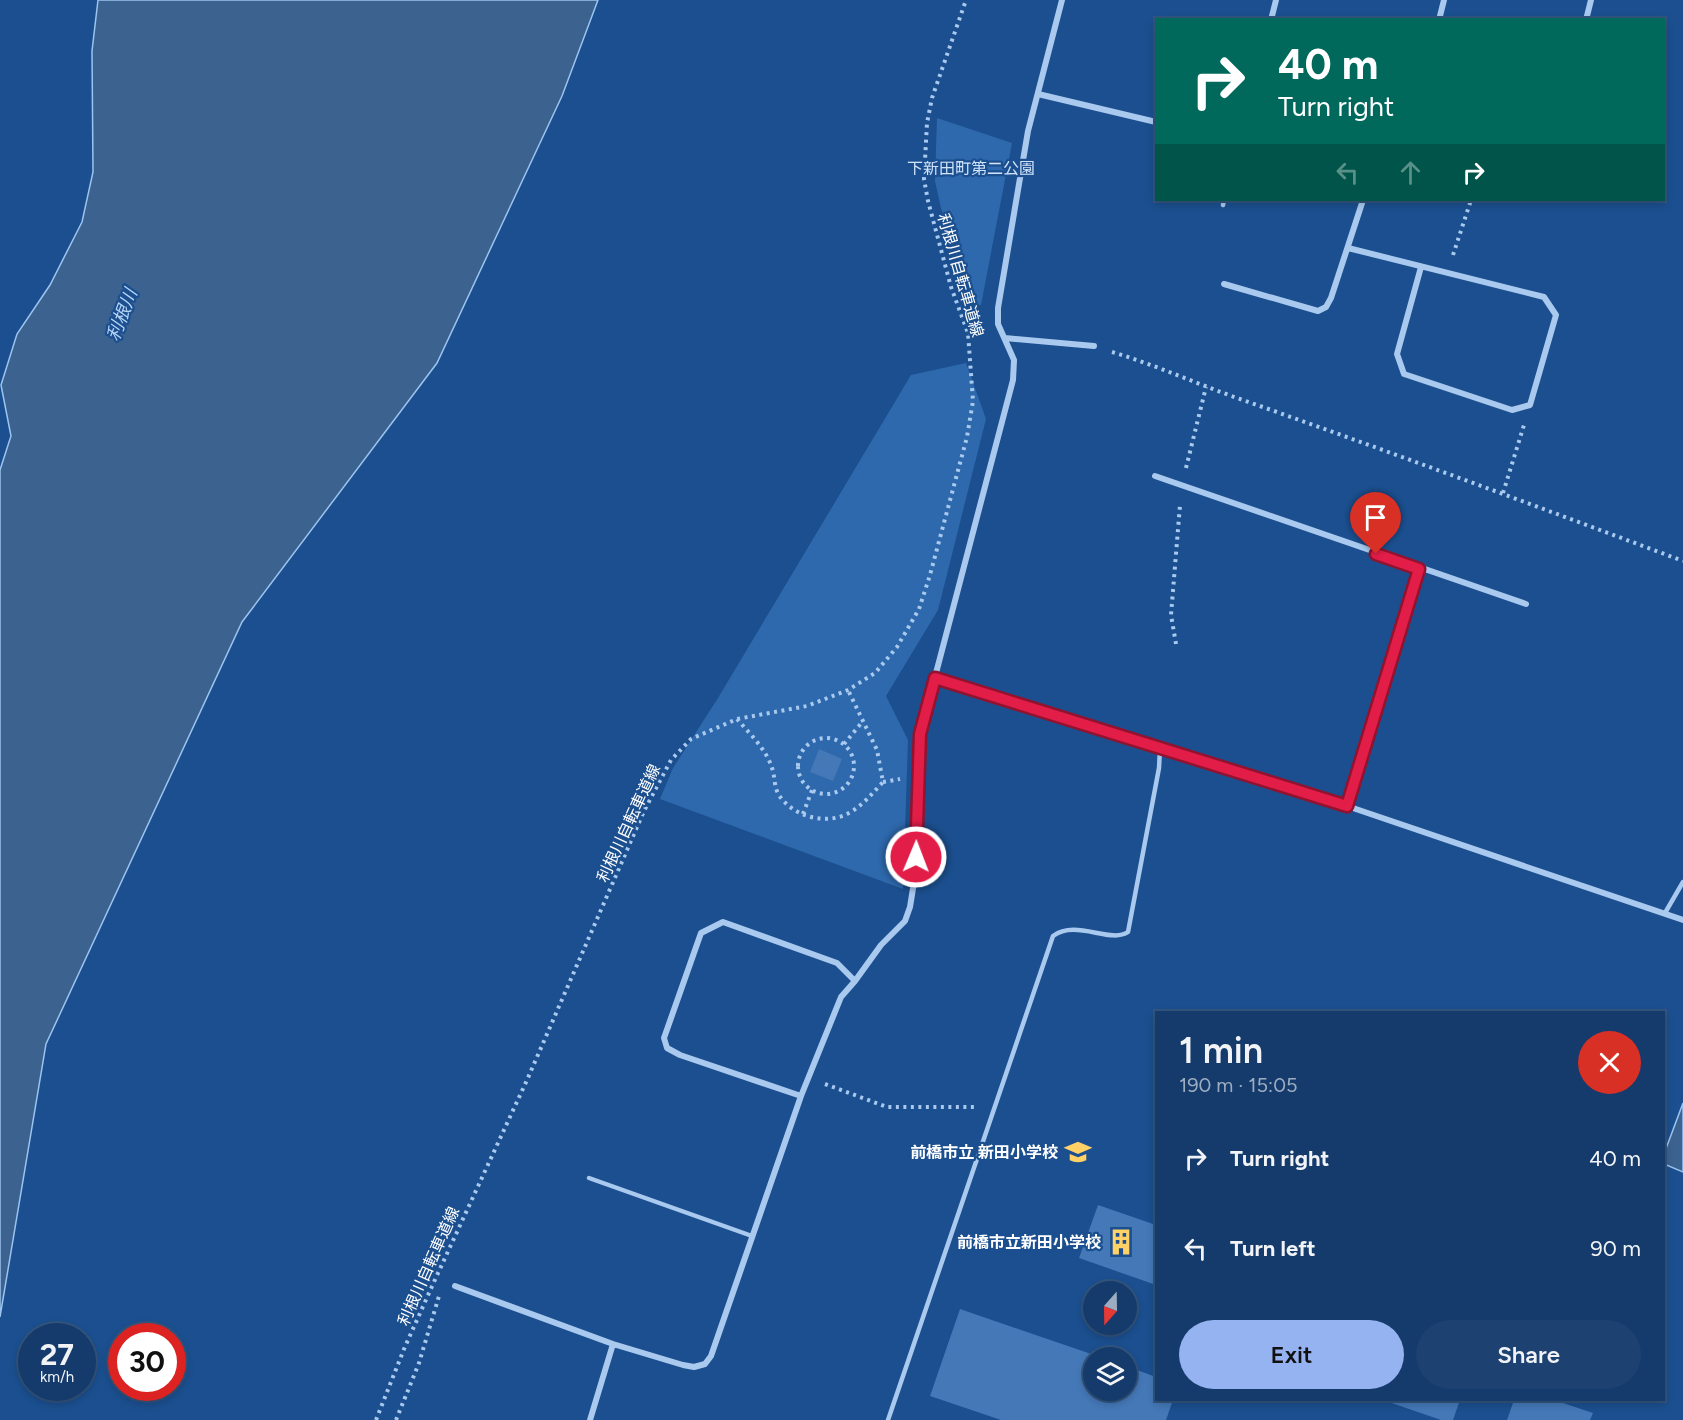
<!DOCTYPE html>
<meta charset="utf-8">
<style>
:root{--surface:#143b6b;--page:#1d4271;--text:#f1f3f6;--muted:#9dadc1;--line:#33557e;--accent:#95b2f1}
body{margin:0;font-family:Figtree,"Noto Sans JP",sans-serif;background:var(--page);color:var(--text);height:100vh;display:flex;flex-direction:column;font-size:22px;white-space:nowrap}
*{box-sizing:border-box;margin:0}
p{font-size:20px;color:var(--muted)}
.icon{flex:none;width:33px;height:33px;fill:none;stroke:currentColor;stroke-width:2;stroke-linecap:round;stroke-linejoin:round}
.map{position:relative;flex:1;overflow:hidden}
.panel{position:absolute;left:1155px;top:1011px;width:510px;height:390px;display:flex;flex-direction:column;background:var(--surface);border-radius:0px;box-shadow:0 3px 9px #0003,0 0 0 2px var(--line)}
.panel>*{flex:none}
.top-card{position:absolute;left:1155px;top:18px;width:510px;height:183px;border-radius:0px;box-shadow:0 3px 9px #0003,0 0 0 2px var(--line);background:#00695c;color:#fff;overflow:hidden}
.needle{width:39px;rotate:200deg}
.fabs{position:absolute;left:1083px;top:1281px;display:grid;gap:12px}
.fabs a{display:grid;place-items:center;width:54px;height:54px;border-radius:50%;background:var(--surface);box-shadow:0 3px 9px #0003,0 0 0 2px var(--line);font-size:30px}
.speed{position:absolute;left:18px;top:1323px;display:flex;gap:12px;font-size:30px;font-weight:700;text-align:center}
.speed>*{display:grid;place-content:center;width:78px;height:78px;border-radius:50%;background:var(--surface);box-shadow:0 3px 9px #0003,0 0 0 2px var(--line);line-height:1}
.speed small{font-size:15px;font-weight:400}
.speed .limit{border:9px solid #d22;background:#fff;color:#111}
.pin{position:absolute;display:grid;place-items:center;width:51px;height:51px;color:#fff;margin:-62px -26px;border-radius:50% 50% 50% 0;rotate:-45deg;box-shadow:0 0 6px #0007}
.pin .icon{rotate:45deg}
.me{position:absolute;width:66px;margin:-33px;rotate:1deg;stroke-linejoin:round;filter:drop-shadow(0 0 4px #0008)}
.turn{display:flex;align-items:center;gap:21px;height:126px;padding:0 24px;font-size:27px}
.turn .icon{width:78px;height:78px;stroke-width:2.5}
.turn b{display:block;font-size:42px;line-height:51px}
.lanes{display:flex;align-items:center;height:57px;padding:0 24px;background:#0003;justify-content:center;gap:30px;direction:ltr}
.lanes .off{opacity:.35}
.round{display:grid;place-items:center;flex:none;width:63px;height:63px;border-radius:32px;background:var(--page)}
.headline{display:flex;align-items:center;justify-content:space-between;height:102px;padding:0 24px}
h1{font-size:36px;font-weight:600;line-height:45px}
.action{display:flex;gap:12px;margin-top:auto;padding:12px 24px}
.action a{flex:1;height:69px;border-radius:36px;background:var(--accent);color:#111;font-size:24px;font-weight:600;line-height:69px;text-align:center}
.action a+a{background:var(--page);color:var(--text)}
ul{padding:0;list-style:none}
li{display:flex;align-items:center;gap:18px;height:90px;padding:0 24px}
li div{flex:1}
li b{display:block;font-size:22px}
li em{font-style:normal}
.map>svg:first-child{display:block}
.green{fill:#2e69ad}
.water{fill:#3c6290;stroke:#9cc4f0;stroke-width:1.5}
.building{fill:#4478b7}
.lines{fill:none;stroke-linecap:round;stroke-linejoin:round}
.path{stroke:#a9c9ee;stroke-width:4;stroke-dasharray:3 4.5;stroke-linecap:butt}
.lane{stroke:#a9c9ee;stroke-width:4.5}
.street{stroke:#a9c9ee;stroke-width:6}
.route-casing{stroke:#92132f;stroke-width:15}
.route{stroke:#e11d48;stroke-width:10}
.labels{text-anchor:middle;stroke-width:4.5;stroke-linejoin:round;paint-order:stroke}
.park-label{font-size:16px;fill:#cfe3fa;stroke:#1b4f8f}
.street-label{font-size:16px;fill:#fff;stroke:#1b4f8f}
.poi-label{font-size:16px;font-weight:bold;fill:#fff;stroke:#1b4f8f;text-anchor:end}
.water-label{font-size:18px;font-style:italic;fill:#b5d3f5;stroke:#1b4f8f}
</style>
<div class="map">
<svg width="1683" height="1420" viewBox="0 0 1683 1420">
<rect width="100%" height="100%" fill="#1b4f8f"/>
<path class="green" d="M 937,118 L 1012,143 L 981,305 L 971,305 L 941,208 L 935,181 Z
M 966,363 L 986,419 L 938,610 L 886,696 L 908,740 L 903,889 L 660,799 L 673,768 L 718,698 L 911,375 Z"/>
<path class="water" d="M 98,0 L 598,0 L 562,96 L 437,363 L 242,622 L 46,1044 L 0,1317 L 0,470 L 11,436 L 1,385 L 17,334 L 50,285 L 82,222 L 93,172 L 92,51 Z
M 1683,1103 L 1683,1172 L 1664,1164 L 1664,1154 Z"/>
<path class="building" d="M 819,749 L 842,759 L 833,781 L 810,772 Z
M 1098,1205 L 1156,1225 L 1156,1285 L 1079,1258 Z
M 960,1309 L 1100,1357 L 1094,1358 L 1094,1390 L 1126,1390 L 1126,1366 L 1156,1377 L 1156,1400 L 1173,1400 L 1166,1420 L 1001,1420 L 930,1396 Z
M 1383,1400 L 1460,1400 L 1453,1420 L 1441,1420 Z
M 1514,1400 L 1554,1400 L 1593,1413 L 1590,1420 L 1507,1420 Z"/>
<g class="lines">
<path class="path" d="M 1453,255 L 1471,200
M 968,333 L 981,329
M 1112,352 C 1156,365 1197,384 1240,399 C 1388,451 1536,506 1683,561
M 1186,468 L 1206,387
M 1503,493 L 1524,425
M 1176,644 L 1171,615 L 1180,505
M 737,719 C 750,734 766,749 772,768 C 775,776 774,788 779,795 C 792,816 826,826 849,813 C 863,805 872,794 883,782 L 877,750 L 848,690
M798 766a28 28 0 1 1 56 0a28 28 0 1 1-56 0Z
M 844,744 L 863,721
M 883,782 L 900,779
M 803,814 L 812,790
M 825,1084 L 887,1107 L 976,1107
M 376,1420 L 404,1349 L 433,1284 L 527,1080 L 644,811 L 671,760 L 691,739 L 737,719 L 807,706 L 848,690 L 875,673 L 897,647 L 919,609 L 930,575 L 967,437 L 973,401 L 968,333 L 951,287 L 928,201 L 924,179 L 927,123 L 932,98 L 966,0
M 396,1420 L 419,1363 L 439,1296"/>
<path class="lane" d="M 1223,205 L 1224,200
M 1665,913 L 1683,882
M 589,1178 L 752,1236
M 888,1420 L 1053,936 C 1076,919 1110,944 1128,932 L 1159,768 L 1160,749"/>
<path class="street" d="M 1271,20 L 1276,0
M 1439,20 L 1444,0
M 1586,20 L 1591,0
M 1038,94 L 1156,122
M 1348,248 L 1544,297 L 1556,315 L 1530,405 L 1512,410 L 1404,374 L 1397,354 L 1421,267
M 1224,284 L 1318,311 L 1326,307 L 1331,298 L 1363,200
M 1005,338 L 1094,346
M 1155,476 L 1526,604
M 935,678 L 1347,806 L 1683,920
M 1347,806 L 1419,569
M 801,1096 L 680,1055 L 667,1048 L 664,1038 L 701,933 L 723,922 L 837,963 L 855,981
M 455,1286 L 613,1344 L 683,1365 L 694,1367 L 705,1364 L 711,1356 L 801,1096 L 841,997 L 855,981 L 881,945 L 905,921 L 910,907 L 915,876 L 920,734 L 1013,380 L 1014,360 L 998,324 L 998,308 L 1028,131 L 1062,0
M 590,1420 L 613,1344"/>
</g>
<g class="lines">
<g class="route-casing">
<path id="route" d="M 916,857 L 920,734 L 935,678 L 1347,806 L 1419,569 L 1376,554"/>
</g>
<use href="#route" class="route"/>
</g>
<defs>
<g id="school-bare" transform="scale(2.07)"><path d="M0-5L7-2L0 1L-7-2ZM-4 1L0 2.5L4 1V4Q0 6-4 4Z" fill="#ffd166" stroke="#1b4f8f" stroke-width="2.5" paint-order="stroke"/></g>
<g id="building-bare" transform="scale(2.07)"><path d="M-4-6H4V6H1V3H-1V6H-4ZM-2.5-4.3h1.7v1.8h-1.7ZM.8-4.3h1.7v1.8H.8ZM-2.5-1h1.7V.8h-1.7ZM.8-1h1.7V.8H.8Z" fill="#ffd166" stroke="#1b4f8f" stroke-width="2.5" paint-order="stroke"/></g>
</defs>
<g fill-rule="evenodd">
<use href="#school-bare" x="1078" y="1152"/>
<use href="#building-bare" x="1121" y="1242"/>
</g>
<g class="labels">
<g class="park-label">
<text x="971" y="174">下新田町第二公園</text>
</g>
<g class="street-label">
<text transform="translate(961 275) rotate(74)" y="6">利根川自転車道線</text>
<text transform="translate(628 823) rotate(-65)" y="6">利根川自転車道線</text>
<text transform="translate(428 1266) rotate(-66)" y="6">利根川自転車道線</text>
</g>
<g class="poi-label">
<text x="1058" y="1158">前橋市立 新田小学校</text>
<text x="1101" y="1248">前橋市立新田小学校</text>
</g>
<g class="water-label">
<text transform="translate(122 315) rotate(-69)" y="6">利根川</text>
</g>
</g>
</svg>
<div class="fabs">
<a><svg class="needle" viewBox="-14 -14 28 28"><path d="M0-13l5 13h-10z" fill="#e53935"/><path d="M0 13l5-13h-10z" fill="#9dadc1"/></svg></a>
<a><svg class="icon" aria-label="layers" viewBox="0 0 24 24"><path d="M12 4l9 5-9 5-9-5zM3 14l9 5 9-5"/></svg></a>
</div>
<div class="speed"><div>27<small>km/h</small></div><div class="limit">30</div></div>
<div class="pin" style="left:1376px;top:554px;background:#d93025"><svg class="icon" aria-label="arrive" viewBox="0 0 24 24"><path d="M6 21V4h12l-3 4 3 4H6"/></svg></div>
<svg class="me" style="left:916px;top:857px" viewBox="-20 -20 40 40"><circle r="17" fill="#e11d48" stroke="#fff" stroke-width="3"/><path d="M0-11L8 9 0 5-8 9z" fill="#fff"/></svg>
<div class="top-card">
<div class="turn"><svg class="icon" aria-label="right" viewBox="0 0 24 24"><path d="M7 20v-9h11M14 6l5 5-5 5"/></svg><div><b>40 m</b>Turn right</div></div>
<div class="lanes"><svg class="icon off" aria-label="left" viewBox="0 0 24 24"><path d="M17 20v-9H6M10 6l-5 5 5 5"/></svg><svg class="icon off" aria-label="ahead" viewBox="0 0 24 24"><path d="M12 20V5M6 11l6-6 6 6"/></svg><svg class="icon" aria-label="right" viewBox="0 0 24 24"><path d="M7 20v-9h11M14 6l5 5-5 5"/></svg></div>
</div>
<section class="panel">
<div class="headline"><div><h1>1 min</h1><p>190 m · 15:05</p></div><a class="round" style="background:#d93025;color:#fff"><svg class="icon" aria-label="close" viewBox="0 0 24 24"><path d="M6 6l12 12M18 6L6 18"/></svg></a></div>
<ul>
<li><svg class="icon" aria-label="right" viewBox="0 0 24 24"><path d="M7 20v-9h11M14 6l5 5-5 5"/></svg><div><b>Turn right</b></div><em>40 m</em></li>
<li><svg class="icon" aria-label="left" viewBox="0 0 24 24"><path d="M17 20v-9H6M10 6l-5 5 5 5"/></svg><div><b>Turn left</b></div><em>90 m</em></li>
</ul>
<div class="action"><a>Exit</a><a>Share</a></div>
</section>
</div>
